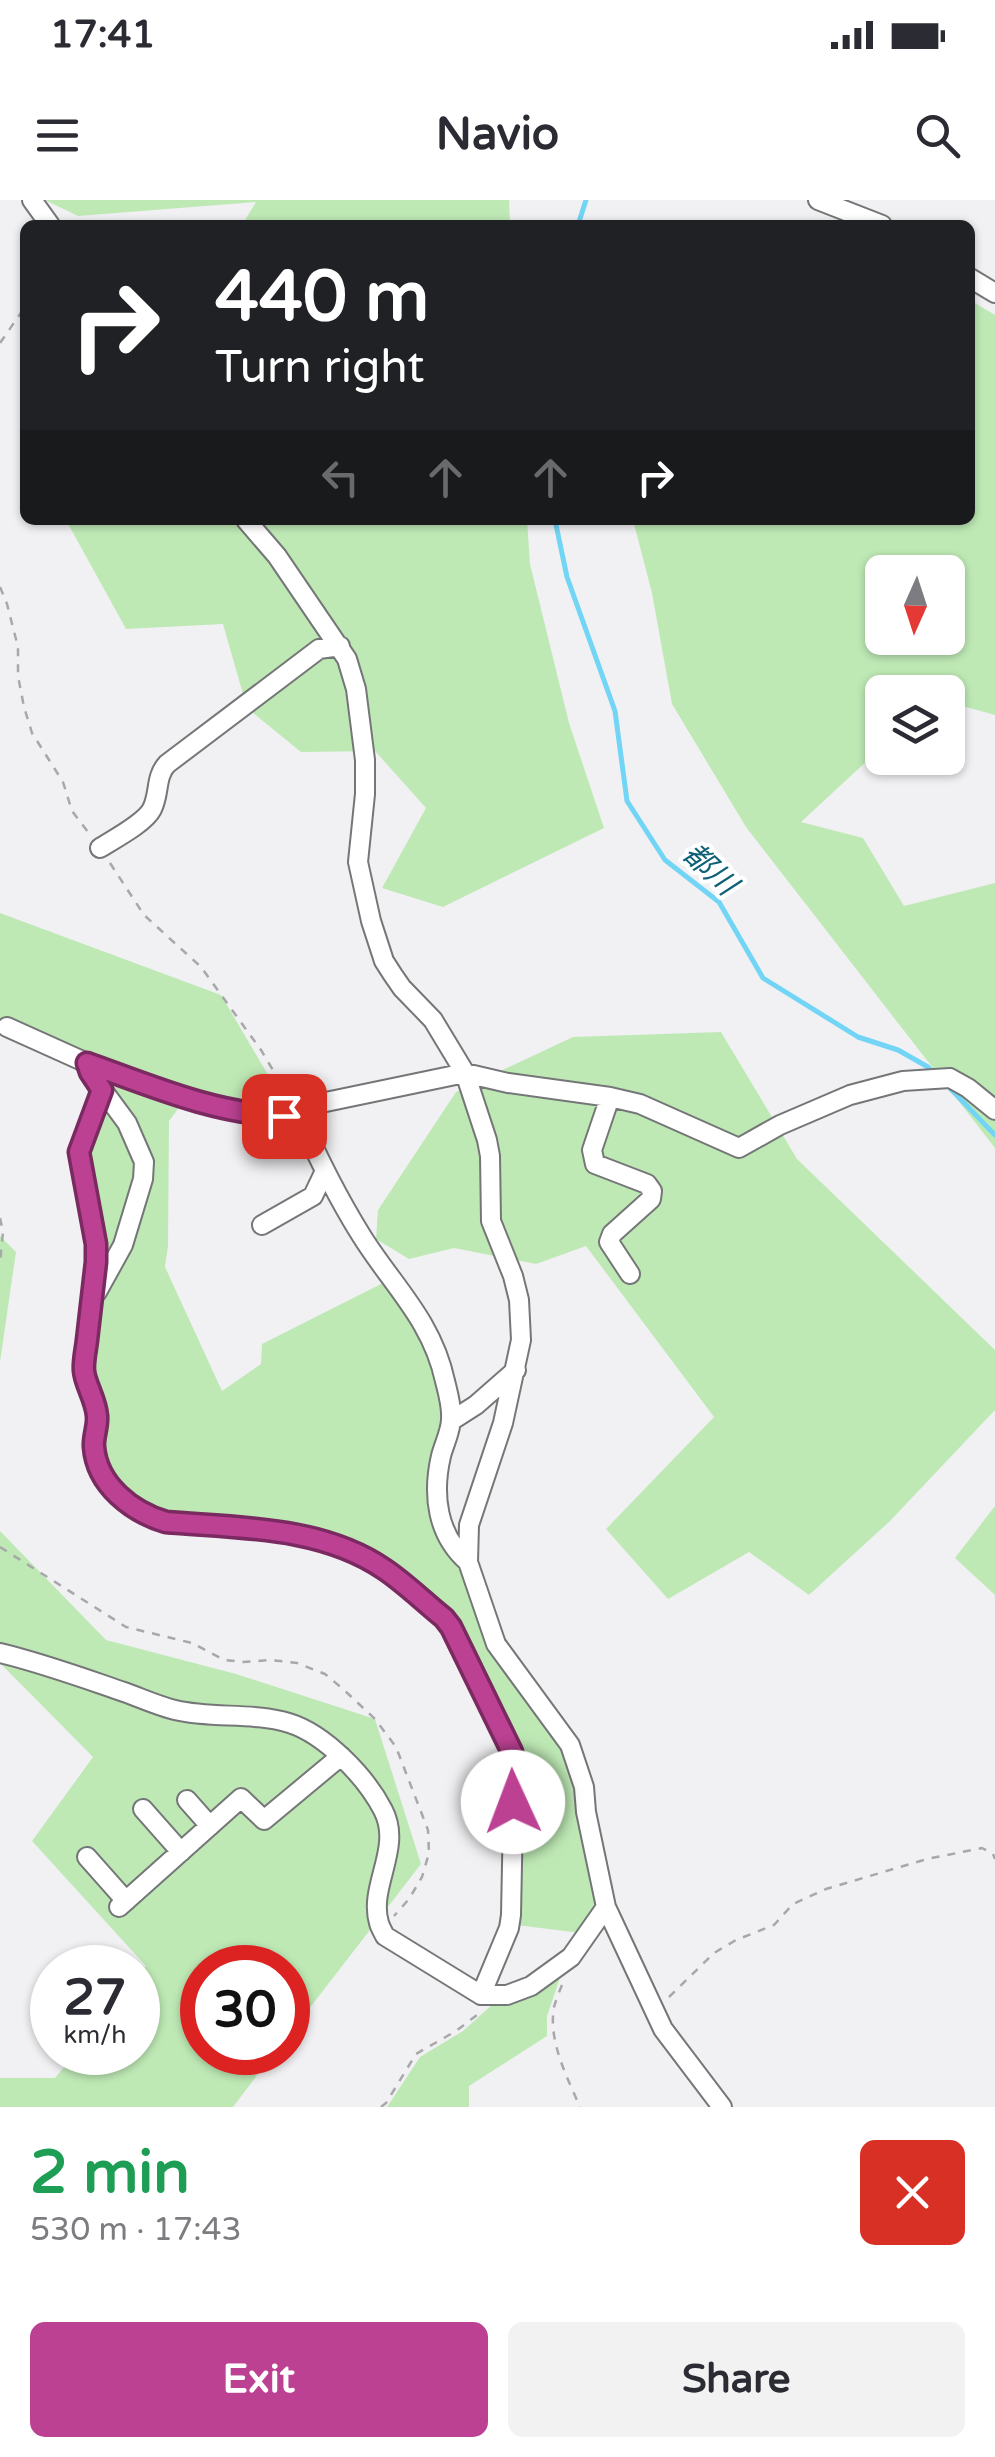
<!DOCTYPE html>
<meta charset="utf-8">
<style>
:root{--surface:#fff;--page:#f2f2f3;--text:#2b2b33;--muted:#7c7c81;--accent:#bc4193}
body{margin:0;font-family:"Varela Round","Noto Sans JP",sans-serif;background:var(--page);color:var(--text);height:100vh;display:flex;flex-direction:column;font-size:38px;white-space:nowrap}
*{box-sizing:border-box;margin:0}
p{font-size:32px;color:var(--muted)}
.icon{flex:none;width:55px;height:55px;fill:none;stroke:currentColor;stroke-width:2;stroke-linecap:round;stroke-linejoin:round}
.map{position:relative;height:1907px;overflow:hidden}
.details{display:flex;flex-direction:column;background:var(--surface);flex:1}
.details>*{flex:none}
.guide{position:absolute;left:20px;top:20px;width:955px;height:305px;border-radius:15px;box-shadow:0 2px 8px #0004;background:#202124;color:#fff;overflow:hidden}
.needle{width:65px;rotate:183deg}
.buttons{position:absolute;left:865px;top:355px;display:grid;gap:20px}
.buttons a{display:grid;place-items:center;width:100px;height:100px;border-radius:15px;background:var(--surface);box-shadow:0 2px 8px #0004;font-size:50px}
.speed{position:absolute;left:30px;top:1745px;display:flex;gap:20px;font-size:50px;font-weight:700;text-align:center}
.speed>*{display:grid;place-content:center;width:130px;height:130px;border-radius:50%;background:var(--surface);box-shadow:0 2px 8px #0004;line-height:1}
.speed small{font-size:25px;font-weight:400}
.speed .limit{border:15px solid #d22;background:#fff;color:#111}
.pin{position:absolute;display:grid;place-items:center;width:85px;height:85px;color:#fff;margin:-42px;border-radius:20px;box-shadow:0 5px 15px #0006}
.me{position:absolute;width:110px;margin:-55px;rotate:358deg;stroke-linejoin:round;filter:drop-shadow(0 0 8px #0008)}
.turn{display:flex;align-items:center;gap:35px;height:210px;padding:0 30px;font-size:45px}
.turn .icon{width:130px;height:130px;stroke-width:2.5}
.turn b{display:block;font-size:70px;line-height:85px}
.lanes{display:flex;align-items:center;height:95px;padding:0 30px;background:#0003;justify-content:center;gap:50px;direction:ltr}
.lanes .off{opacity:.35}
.round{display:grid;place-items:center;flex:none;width:105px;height:105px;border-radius:15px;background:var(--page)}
.head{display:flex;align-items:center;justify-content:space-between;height:170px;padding:0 30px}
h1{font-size:60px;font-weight:700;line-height:75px;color:#1e9e55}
.cta{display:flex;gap:20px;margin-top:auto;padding:20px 30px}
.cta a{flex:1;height:115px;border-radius:15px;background:var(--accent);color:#fff;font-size:40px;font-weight:700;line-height:115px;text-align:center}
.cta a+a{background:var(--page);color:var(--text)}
.status{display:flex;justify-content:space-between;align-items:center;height:70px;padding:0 50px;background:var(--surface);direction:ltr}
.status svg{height:28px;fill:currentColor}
header{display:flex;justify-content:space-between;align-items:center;height:130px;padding:0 30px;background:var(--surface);font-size:45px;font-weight:700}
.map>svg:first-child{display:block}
.green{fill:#bee9b5;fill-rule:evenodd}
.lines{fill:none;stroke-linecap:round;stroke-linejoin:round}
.stream{stroke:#73d5f5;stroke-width:5}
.minor-casing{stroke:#757677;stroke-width:22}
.path{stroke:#a8a8aa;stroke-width:2.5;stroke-dasharray:8 8;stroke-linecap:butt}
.minor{stroke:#fff;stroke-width:18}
.route-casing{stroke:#7a2a60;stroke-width:25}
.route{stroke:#bc4193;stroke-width:18}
.labels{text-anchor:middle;stroke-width:8;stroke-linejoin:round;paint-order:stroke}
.water-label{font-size:30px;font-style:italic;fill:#0e6076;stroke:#feffff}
</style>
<div class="status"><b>17:41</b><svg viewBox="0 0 49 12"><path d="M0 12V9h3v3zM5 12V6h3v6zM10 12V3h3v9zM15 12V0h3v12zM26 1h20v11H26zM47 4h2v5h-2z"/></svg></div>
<header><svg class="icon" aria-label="menu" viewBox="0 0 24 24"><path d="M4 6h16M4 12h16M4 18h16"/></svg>Navio<svg class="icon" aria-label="search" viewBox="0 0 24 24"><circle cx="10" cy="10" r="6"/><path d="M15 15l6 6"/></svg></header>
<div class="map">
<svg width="995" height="1907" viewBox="0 0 995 1907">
<rect width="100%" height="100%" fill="#f1f1f3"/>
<path class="green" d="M 45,0 L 509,0 L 510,25 L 242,25 L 256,2 L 78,16 Z
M 970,100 L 995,115 L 995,515 L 948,502 L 948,492 L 882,492 L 882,547 L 801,622 L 863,638 L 904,706 L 995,683 L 995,948 L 746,627 L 672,504 L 652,393 L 633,320 L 970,320 ZM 882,372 L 948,372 L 948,438 L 882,438 Z
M 66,320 L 527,320 L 530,364 L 569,523 L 604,628 L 443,707 L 382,688 L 426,608 L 375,551 L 301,552 L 247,508 L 223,424 L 126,429 Z
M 0,713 L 221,795 L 287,907 L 249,909 L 117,869 L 0,819 Z
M 721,832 L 797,959 L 995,1150 L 995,1210 L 890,1321 L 809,1395 L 749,1352 L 668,1399 L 606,1329 L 714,1217 L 586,1046 L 536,1064 L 454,1048 L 409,1059 L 376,1039 L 378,1010 L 456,892 L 573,837 Z
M 97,873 L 183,902 L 169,921 L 168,1046 L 165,1067 L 222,1191 L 261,1164 L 262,1144 L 383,1083 L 431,1150 L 441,1186 L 445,1226 L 430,1276 L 480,1393 L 571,1553 L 597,1698 L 581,1733 L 516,1725 L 518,1556 L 453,1423 L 357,1350 L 162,1316 L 139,1306 L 105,1271 L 92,1180 L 94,1107 L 85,948 L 106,888 Z
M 0,1036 L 16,1052 L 0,1162 Z
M 995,1306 L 995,1395 L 955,1358 Z
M 0,1331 L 106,1440 L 236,1474 L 375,1519 L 421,1664 L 288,1836 L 288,1768 L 202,1768 L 202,1852 L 274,1853 L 233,1907 L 0,1907 L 0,1878 L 55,1878 L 76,1853 L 138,1852 L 138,1777 L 146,1766 L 32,1641 L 93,1557 L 0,1463 Z
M 563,1769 L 547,1816 L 547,1836 L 469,1886 L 469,1907 L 387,1907 L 420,1857 L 463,1831 L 494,1803 Z"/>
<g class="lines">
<path class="stream" d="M 578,25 L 586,0
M 555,320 L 567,377 L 615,511 L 627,601 L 665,660 L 719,702 L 763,778 L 858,837 L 898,850 L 928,867 L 936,875
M 944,882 L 995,935"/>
<g class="minor-casing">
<path id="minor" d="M 32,0 L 50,25
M 818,0 L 882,25
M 970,78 L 995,93
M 246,320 L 277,356 L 347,459 L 356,489 L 365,560 L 365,594 L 358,662 L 371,721 L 384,761 L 393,775 L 402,788 L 433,820 L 465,873 L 487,940 L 490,956 L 491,1021 L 513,1076 L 519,1100 L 521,1140 L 503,1223 L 469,1325 L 468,1362 L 496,1444 L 570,1545 L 584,1587 L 586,1612 L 606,1707 L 663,1829 L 722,1907
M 100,648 C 114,639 145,623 152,609 C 160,593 155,577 167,564 L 319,449 L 340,446
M 7,827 L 87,863 L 193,900 L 234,911 L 284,916 L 321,903 L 465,873 L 508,883 L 610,897 L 640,904 L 739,948 L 780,925 L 850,895 L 903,881 L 950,878 L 968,888 L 995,910
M 103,890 L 79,953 L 96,1044 L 96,1062 L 84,1172 C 87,1187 96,1199 97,1216 C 98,1227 93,1237 94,1247 C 97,1285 132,1312 166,1323 C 238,1328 321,1326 384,1369 C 405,1383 424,1402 444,1418 L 451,1427 L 512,1552 L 514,1564 L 511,1715 L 509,1728 L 481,1795
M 610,897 L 592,950 L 595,964 L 647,984 L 652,991 L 651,999 L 612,1034 L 609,1042 L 630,1074
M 297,911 C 316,954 336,995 361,1035 C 392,1085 432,1120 445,1181 C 448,1193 452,1206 451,1219 C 451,1231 444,1244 441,1256 C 432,1295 437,1335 468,1362
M 262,1025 L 313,996 L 324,973
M 97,1092 L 123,1045 L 143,979 L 144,962 L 127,923 L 99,885
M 451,1221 L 476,1205 L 516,1170
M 0,1453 C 42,1463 83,1478 124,1492 C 141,1498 158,1506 175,1510 C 212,1519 253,1512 289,1523 C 325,1534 366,1577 383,1610 C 403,1648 368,1686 379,1723 C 380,1727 383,1732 385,1736 L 481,1795 L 507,1795 L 531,1786 L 571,1757 L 606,1707
M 187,1600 L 210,1626
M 143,1609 L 181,1652
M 87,1657 L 126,1701
M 119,1707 L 241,1598 L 264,1620 L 341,1556"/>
</g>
<path class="path" d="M 0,143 L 25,107
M 0,387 L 7,404 L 18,447 L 18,476 L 24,507 L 32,533 L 63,582 L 72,611 L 91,636
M 110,663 L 144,715 L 201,767 L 261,850 L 289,897
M 0,1018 L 3,1032 L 0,1062
M 0,1347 L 126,1427 L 192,1443 L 224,1460 L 243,1462 L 271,1460 L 297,1463 L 325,1474 L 343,1489 L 375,1519 L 396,1547 L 428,1630 L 429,1653 L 422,1677 L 409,1699 L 394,1716
M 562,1785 C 559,1792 556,1800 554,1807 C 548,1841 567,1877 580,1907
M 669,1797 L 714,1753 L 736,1740 L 774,1725 L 793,1704 L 826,1689 L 927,1659 L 982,1648 L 993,1654 L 995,1659
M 381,1907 L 386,1903 L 416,1854 L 456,1831 L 481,1812"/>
<use href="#minor" class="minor"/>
</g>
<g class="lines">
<g class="route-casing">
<path id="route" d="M 284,916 C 216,914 151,886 87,863 L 90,872 L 102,890 L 79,952 L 96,1044 L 96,1062 C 93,1088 90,1114 87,1140 C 86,1150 83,1161 84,1171 C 85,1184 96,1200 97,1216 C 98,1227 93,1237 94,1247 C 97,1285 132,1312 166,1322 C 238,1328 321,1326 384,1369 C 405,1383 424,1402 444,1418 L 451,1427 L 512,1552 L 514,1564 L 513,1602"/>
</g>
<use href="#route" class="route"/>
</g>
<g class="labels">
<g class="water-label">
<text transform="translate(710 669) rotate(43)" y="10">都川</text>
</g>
</g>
</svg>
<div class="buttons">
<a><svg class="needle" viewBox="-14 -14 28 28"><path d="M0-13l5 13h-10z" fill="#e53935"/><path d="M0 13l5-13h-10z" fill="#7c7c81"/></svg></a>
<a><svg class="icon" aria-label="layers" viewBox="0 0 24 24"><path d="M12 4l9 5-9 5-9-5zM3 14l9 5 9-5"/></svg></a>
</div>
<div class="speed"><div>27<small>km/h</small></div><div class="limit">30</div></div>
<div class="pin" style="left:284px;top:916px;background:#d93025"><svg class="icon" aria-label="arrive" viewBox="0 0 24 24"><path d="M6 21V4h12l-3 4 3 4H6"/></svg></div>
<svg class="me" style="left:513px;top:1602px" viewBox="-20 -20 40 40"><circle r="19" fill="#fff"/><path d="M0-13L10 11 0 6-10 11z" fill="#bc4193"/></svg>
<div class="guide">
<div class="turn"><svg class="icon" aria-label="right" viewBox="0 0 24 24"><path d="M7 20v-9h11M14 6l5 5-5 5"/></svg><div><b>440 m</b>Turn right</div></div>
<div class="lanes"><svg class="icon off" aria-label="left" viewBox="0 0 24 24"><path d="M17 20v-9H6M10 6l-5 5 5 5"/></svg><svg class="icon off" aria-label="ahead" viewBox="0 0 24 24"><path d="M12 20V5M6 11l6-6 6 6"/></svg><svg class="icon off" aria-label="ahead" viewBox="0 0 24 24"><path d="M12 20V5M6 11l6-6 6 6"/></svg><svg class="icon" aria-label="right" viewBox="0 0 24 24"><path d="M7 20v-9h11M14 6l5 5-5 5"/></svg></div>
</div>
</div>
<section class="details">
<div class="head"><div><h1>2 min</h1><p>530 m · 17:43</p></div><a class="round" style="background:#d93025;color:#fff"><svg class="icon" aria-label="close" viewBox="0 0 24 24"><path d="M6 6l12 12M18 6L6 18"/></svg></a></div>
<div class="cta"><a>Exit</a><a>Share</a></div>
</section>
